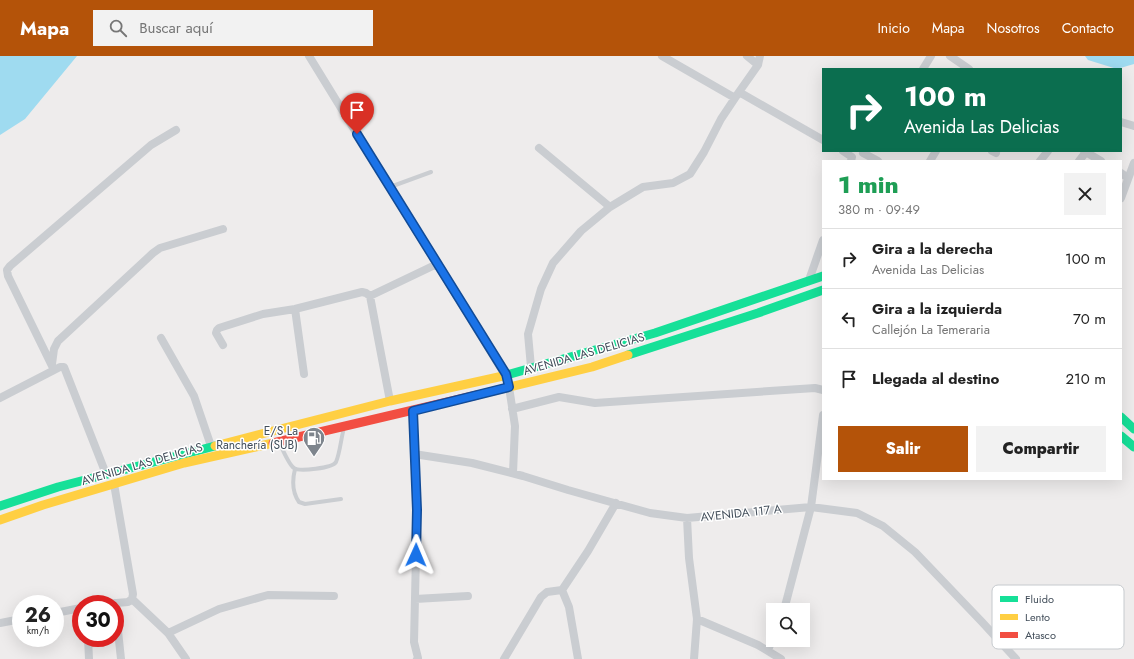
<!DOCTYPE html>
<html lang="es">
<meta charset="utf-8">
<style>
:root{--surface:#fff;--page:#f2f2f2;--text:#222;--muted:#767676;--line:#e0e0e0;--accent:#b45309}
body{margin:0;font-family:Jost,sans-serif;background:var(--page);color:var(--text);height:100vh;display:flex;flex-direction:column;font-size:15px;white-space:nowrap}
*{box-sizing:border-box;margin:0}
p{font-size:13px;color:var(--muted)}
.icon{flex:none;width:22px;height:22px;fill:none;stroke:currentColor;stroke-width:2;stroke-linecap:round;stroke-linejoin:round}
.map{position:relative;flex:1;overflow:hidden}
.drawer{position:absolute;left:822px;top:104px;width:300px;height:320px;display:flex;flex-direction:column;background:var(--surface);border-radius:0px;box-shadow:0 4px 16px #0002}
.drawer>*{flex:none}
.top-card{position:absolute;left:822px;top:12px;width:300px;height:84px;border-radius:0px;box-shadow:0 4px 16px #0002;background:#0b6e4f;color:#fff;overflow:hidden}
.fabs{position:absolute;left:766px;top:547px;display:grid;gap:8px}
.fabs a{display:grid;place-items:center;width:44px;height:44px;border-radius:0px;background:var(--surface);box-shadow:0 4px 16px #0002;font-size:20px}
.speed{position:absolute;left:12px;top:539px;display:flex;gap:8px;font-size:20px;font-weight:700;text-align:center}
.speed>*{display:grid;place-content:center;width:52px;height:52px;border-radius:50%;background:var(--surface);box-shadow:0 4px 16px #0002;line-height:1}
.speed small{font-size:10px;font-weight:400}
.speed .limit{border:6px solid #d22;background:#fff;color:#111}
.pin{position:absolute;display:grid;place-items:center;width:34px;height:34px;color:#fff;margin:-41px -17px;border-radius:50% 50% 50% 0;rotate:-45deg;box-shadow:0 0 4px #0007}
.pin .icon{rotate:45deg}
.me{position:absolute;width:44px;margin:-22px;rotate:1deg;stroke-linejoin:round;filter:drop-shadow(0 0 3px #0008)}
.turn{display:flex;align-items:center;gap:14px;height:84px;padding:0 16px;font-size:18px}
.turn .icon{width:52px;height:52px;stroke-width:2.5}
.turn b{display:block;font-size:28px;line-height:34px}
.round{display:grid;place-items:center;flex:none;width:42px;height:42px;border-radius:0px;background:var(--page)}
.headline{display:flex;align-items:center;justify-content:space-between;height:68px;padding:0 16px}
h1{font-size:24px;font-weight:800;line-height:30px;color:#1e9e55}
.primary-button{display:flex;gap:8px;margin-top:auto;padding:8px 16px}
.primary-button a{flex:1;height:46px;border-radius:0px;background:var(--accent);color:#fff;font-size:16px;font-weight:800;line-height:46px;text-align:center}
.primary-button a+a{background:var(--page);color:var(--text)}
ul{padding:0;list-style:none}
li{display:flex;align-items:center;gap:12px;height:60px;padding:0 16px;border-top:1px solid var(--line)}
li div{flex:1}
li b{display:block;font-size:15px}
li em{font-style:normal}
header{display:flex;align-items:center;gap:24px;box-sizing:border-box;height:56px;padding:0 20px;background:var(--accent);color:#fff}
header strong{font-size:19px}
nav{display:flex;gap:22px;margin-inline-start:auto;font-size:14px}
.search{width:280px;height:36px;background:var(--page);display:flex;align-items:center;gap:10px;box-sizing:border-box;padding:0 14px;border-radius:0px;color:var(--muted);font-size:15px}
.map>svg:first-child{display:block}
.water{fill:#9fdbf0}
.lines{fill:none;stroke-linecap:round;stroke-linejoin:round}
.lane{stroke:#cacdd1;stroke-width:4}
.street{stroke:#cacdd1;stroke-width:8}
.fast{stroke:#16e098;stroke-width:9}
.slow{stroke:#ffcf43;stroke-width:9}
.jam{stroke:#f24e42;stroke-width:9}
.route-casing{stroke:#114b97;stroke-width:10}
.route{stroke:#1a73e8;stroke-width:7}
.labels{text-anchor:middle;stroke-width:3;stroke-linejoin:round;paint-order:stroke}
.street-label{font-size:12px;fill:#424e5a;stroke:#fff}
.poi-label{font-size:12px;fill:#424e5a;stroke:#fff;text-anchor:end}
.key{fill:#fff;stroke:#c6cace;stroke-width:1}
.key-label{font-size:11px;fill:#424e5a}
</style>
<header>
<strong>Mapa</strong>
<div class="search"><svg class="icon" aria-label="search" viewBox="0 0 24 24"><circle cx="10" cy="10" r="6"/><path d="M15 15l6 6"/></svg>Buscar aquí</div>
<nav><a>Inicio</a><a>Mapa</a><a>Nosotros</a><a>Contacto</a></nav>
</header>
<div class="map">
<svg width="1134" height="603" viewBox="0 0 1134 603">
<rect width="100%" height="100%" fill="#eeecec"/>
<path class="water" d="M 0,0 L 77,0 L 25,63 L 0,79 Z
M 1085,0 L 1134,0 L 1134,8 L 1117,13 L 1088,4 Z"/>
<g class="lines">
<path class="lane" d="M 390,131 L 431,116
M 280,388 C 283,394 289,409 294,412 C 299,416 333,412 336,406 C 340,397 341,382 344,372
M 295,413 C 292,425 292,436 299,446 L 305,448 L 341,443"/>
<path class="street" d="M 309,0 L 505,319 L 509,331 L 515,370 L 513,417
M 662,0 L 735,42
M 747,0 L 758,9
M 950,0 L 969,13
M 923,13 L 931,0
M 739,36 L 758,9 L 760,0
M 1121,66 L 1134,70
M 539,92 L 610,151
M 843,95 L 852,101 L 851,105
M 992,95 L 996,97
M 1084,95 L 1101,105
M 863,97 L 878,105
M 930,105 L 936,95
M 1040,105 L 1048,95
M 1079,105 L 1086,96
M 1121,117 L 1128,122
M 1121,142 L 1134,107
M 809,224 L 823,184
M 370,240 L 437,208
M 295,253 L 304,318
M 161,282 L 194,340 L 211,390
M 223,289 L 216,277 L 217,274 L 219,272 L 263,258 L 295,253 L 362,236 L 366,237 L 370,240 L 390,345
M 52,308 L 54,293 L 58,285 L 153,197 L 160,192 L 223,173
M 531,311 L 528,278 L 541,233 L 553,207 L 581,175 L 610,151 L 643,131 L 673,127 L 690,118 L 704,96 L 721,63 L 739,36 L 823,84
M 54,314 L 8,220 L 7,214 L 10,210 L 151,89 L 176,74
M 0,342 L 60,311 L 64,311 L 106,418
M 512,353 L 559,341 L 595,347 L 815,332 L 823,334
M 413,355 L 417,454 L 414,586 L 418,602 L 417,603
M 414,398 L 472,407 L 523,420 L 568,434 L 650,457 L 687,462 L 811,451 L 857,457 L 883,470 L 915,496 L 982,566 L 1016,603
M 114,428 L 133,538 L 132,543
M 687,462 L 689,502 L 697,563 L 694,603
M 132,543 L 168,577 L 186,603
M 415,543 L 468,540
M 115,547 L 121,603
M 105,548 L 128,546 L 132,543
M 784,554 L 811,451 L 823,359
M 55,557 L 81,552
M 697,563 L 758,589 L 781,603
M 0,567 L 21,563
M 168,577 L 219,553 L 268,539 L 334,540
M 88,582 L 89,603
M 768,594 L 773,582
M 504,603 L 541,541 L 547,536 L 562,534
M 578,603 L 569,551 L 562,534 L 588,495 L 616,447"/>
<path class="fast" d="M 628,299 L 758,257 L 823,234
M 503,320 L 655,277 L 823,220
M 1121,361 L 1134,373
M 1121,380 L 1134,391
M 0,450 L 58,431 L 215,390"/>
<path class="slow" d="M 477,339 L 592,311 L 628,299
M 215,390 L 390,345 L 503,320
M 0,464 L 43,449 L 184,407 L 273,387"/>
<path class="jam" d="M 273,387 L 477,339"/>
</g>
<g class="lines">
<g class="route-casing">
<path id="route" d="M 357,78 L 506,318 L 509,331 L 413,355 L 417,454 L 416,499"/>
</g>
<use href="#route" class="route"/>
</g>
<defs>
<g id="fuel-pin" transform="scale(1.15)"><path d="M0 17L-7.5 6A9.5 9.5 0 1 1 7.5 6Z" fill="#7e858d" stroke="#fff"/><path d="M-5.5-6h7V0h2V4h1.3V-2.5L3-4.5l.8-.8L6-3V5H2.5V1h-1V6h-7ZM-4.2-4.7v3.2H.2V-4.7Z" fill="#fff"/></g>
</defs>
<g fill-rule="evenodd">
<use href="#fuel-pin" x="314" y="382"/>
</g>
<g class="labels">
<g class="street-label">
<text transform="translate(584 298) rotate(-16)" y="4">AVENIDA LAS DELICIAS</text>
<text transform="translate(142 408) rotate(-16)" y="4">AVENIDA LAS DELICIAS</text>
<text transform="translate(741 457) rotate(-6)" y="4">AVENIDA 117 A</text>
</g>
<g class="poi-label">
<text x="298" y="379">E/S La<tspan x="298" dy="14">Ranchería (SUB)</tspan></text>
</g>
</g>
<rect x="992" y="529" width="132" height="64" rx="6" class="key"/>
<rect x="1000" y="540" width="18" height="6" fill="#16e098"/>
<rect x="1000" y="558" width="18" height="6" fill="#ffcf43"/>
<rect x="1000" y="576" width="18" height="6" fill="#f24e42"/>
<g class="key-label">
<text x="1025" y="547">Fluido</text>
<text x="1025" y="565">Lento</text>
<text x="1025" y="583">Atasco</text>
</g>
</svg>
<div class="fabs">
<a><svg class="icon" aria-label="search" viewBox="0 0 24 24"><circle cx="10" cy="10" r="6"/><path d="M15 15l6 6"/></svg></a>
</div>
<div class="speed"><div>26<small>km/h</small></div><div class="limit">30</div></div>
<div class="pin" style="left:357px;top:78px;background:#d93025"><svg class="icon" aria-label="arrive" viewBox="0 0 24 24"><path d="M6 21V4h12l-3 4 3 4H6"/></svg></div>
<svg class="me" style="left:416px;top:499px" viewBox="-20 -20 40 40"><path d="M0-17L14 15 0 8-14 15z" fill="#1a73e8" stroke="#fff" stroke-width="4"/></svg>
<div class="top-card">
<div class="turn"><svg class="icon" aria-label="right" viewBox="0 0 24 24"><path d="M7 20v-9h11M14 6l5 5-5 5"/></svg><div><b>100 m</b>Avenida Las Delicias</div></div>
</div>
<section class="drawer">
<div class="headline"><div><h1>1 min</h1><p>380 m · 09:49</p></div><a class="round"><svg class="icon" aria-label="close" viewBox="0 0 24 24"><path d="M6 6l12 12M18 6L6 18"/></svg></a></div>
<ul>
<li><svg class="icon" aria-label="right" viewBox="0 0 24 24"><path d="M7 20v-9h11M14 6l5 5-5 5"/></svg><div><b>Gira a la derecha</b><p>Avenida Las Delicias</p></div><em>100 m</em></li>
<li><svg class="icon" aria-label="left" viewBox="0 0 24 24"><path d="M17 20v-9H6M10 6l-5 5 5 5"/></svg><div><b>Gira a la izquierda</b><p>Callejón La Temeraria</p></div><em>70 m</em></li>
<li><svg class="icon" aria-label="arrive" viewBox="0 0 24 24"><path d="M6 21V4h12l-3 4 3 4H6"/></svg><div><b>Llegada al destino</b></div><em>210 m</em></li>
</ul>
<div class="primary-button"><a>Salir</a><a>Compartir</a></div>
</section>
</div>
